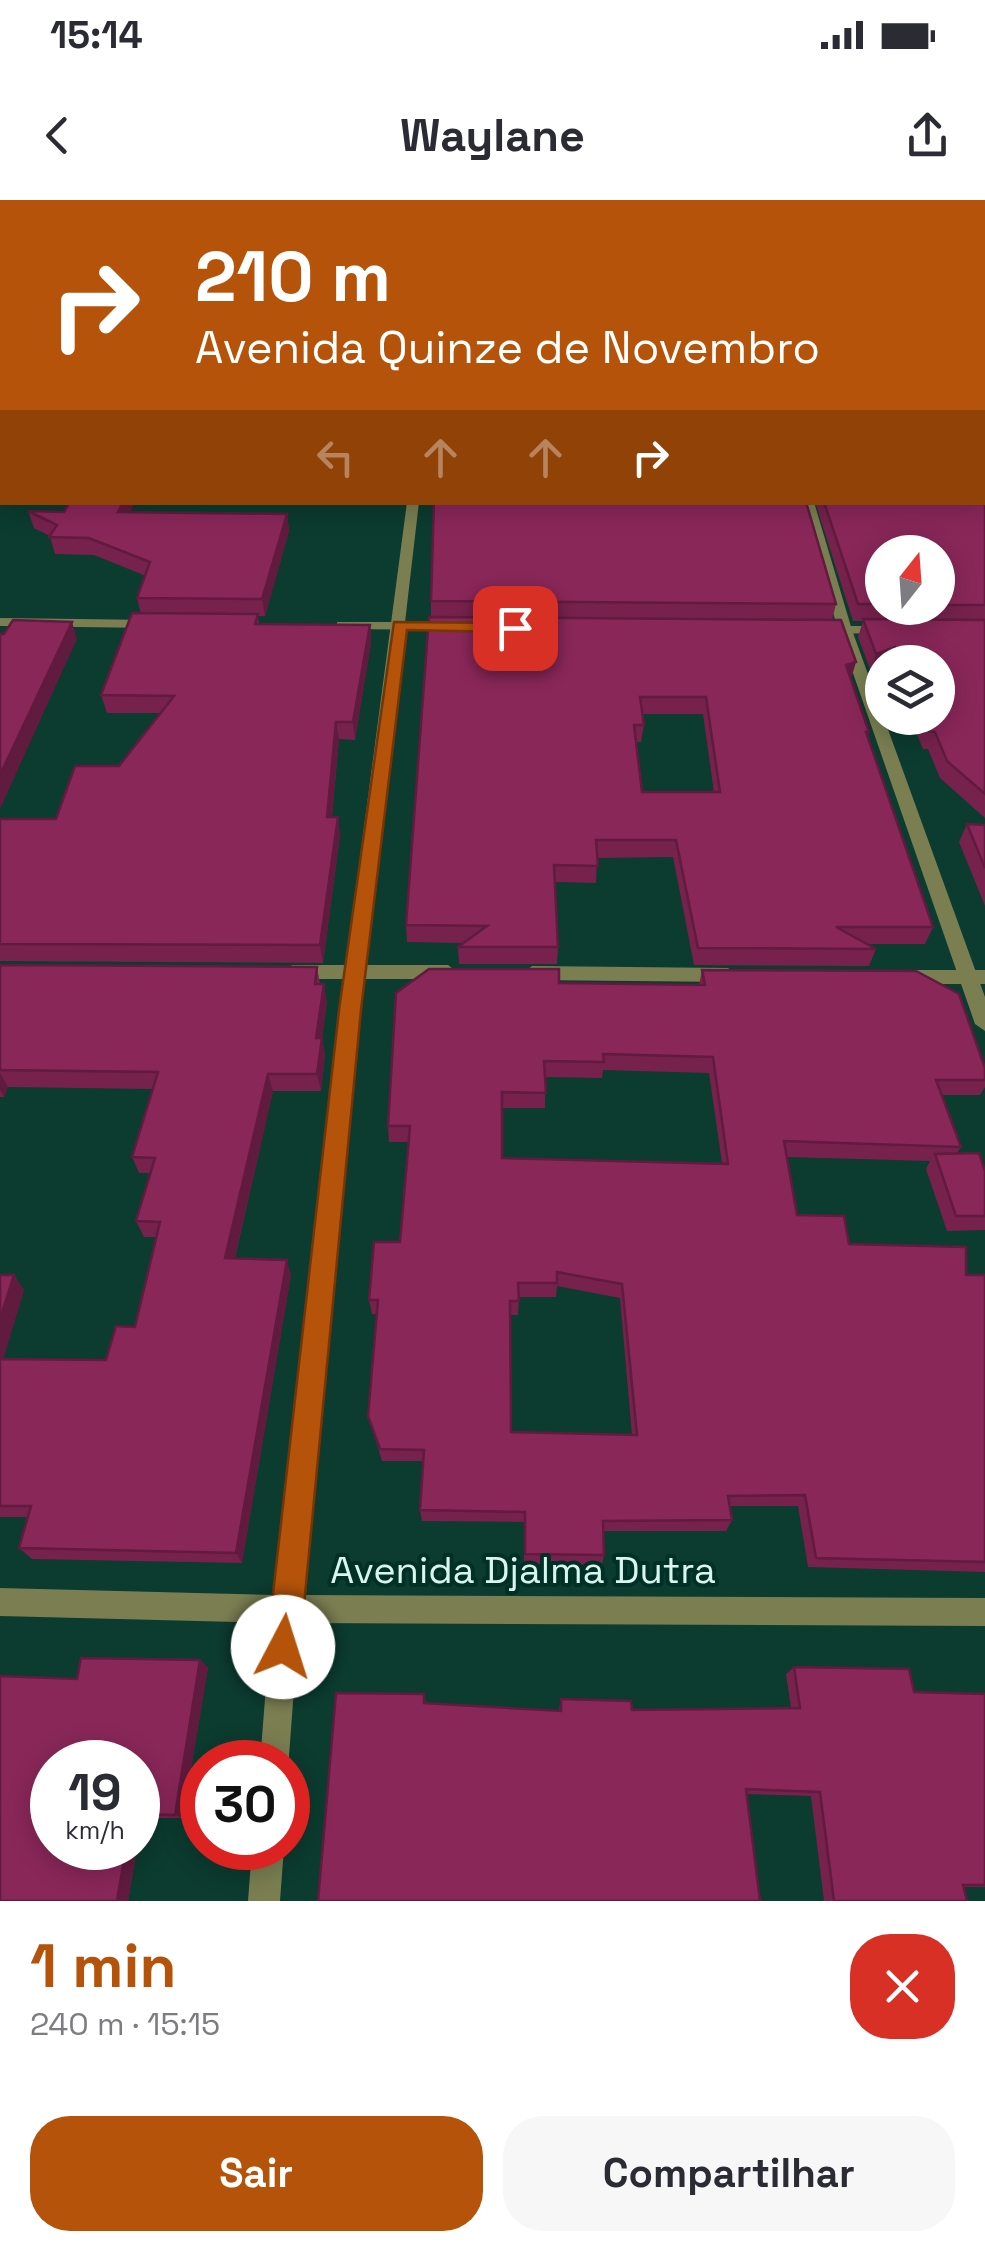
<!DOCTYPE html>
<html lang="pt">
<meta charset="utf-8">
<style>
:root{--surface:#fff;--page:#f7f7f7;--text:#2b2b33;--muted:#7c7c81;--accent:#b45309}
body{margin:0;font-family:"Space Grotesk",sans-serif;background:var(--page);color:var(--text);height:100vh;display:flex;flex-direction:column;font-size:38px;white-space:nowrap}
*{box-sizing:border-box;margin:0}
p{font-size:32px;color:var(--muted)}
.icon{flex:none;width:55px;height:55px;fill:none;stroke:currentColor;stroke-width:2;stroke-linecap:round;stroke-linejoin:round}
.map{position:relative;height:1701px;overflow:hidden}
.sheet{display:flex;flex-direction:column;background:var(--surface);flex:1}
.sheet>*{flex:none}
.top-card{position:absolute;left:0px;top:0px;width:985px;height:305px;box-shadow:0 5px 25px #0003;background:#b45309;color:#fff;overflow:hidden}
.needle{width:65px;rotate:17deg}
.fabs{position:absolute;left:865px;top:335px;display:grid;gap:20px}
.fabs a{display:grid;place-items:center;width:90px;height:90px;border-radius:50%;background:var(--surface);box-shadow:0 5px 25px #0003;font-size:50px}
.speed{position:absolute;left:30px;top:1540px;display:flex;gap:20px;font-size:50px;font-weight:700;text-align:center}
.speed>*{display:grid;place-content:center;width:130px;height:130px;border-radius:50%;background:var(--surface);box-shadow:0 5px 25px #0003;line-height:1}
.speed small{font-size:25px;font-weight:400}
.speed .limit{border:15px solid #d22;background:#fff;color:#111}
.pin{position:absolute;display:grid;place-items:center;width:85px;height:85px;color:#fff;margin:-42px;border-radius:20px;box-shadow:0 5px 15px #0006}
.me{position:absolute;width:110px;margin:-55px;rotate:5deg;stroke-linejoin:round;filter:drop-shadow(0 0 8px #0008)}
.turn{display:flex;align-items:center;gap:35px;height:210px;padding:0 30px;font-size:45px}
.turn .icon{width:130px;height:130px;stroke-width:2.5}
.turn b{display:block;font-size:70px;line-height:85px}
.lanes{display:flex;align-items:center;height:95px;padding:0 30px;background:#0003;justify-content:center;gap:50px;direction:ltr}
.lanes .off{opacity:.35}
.round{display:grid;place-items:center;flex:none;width:105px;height:105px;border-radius:40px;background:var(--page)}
.summary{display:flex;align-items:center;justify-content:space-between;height:170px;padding:0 30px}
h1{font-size:60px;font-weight:700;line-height:75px;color:var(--accent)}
.cta{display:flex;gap:20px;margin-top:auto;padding:20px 30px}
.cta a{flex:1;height:115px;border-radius:40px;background:var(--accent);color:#fff;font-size:40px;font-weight:700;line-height:115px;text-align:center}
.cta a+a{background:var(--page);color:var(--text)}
.status{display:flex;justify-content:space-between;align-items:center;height:70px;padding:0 50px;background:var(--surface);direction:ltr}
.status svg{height:28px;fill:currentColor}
header{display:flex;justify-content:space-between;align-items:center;height:130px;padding:0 30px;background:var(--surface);font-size:45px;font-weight:700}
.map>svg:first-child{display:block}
.green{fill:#1b6956}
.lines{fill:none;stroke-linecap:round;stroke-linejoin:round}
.minor{fill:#7a7e51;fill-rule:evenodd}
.tertiary{fill:#7a7e51;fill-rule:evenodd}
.wall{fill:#76224d;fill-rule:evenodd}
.shaded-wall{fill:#601b3e}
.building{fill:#892759;stroke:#601b3e;stroke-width:2.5;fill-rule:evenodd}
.route{fill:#b45309;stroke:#753606;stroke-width:2.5}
.labels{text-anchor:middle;stroke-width:8;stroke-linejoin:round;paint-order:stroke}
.near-street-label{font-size:38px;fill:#d9f6ec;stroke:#003026}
</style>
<div class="status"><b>15:14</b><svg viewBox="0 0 49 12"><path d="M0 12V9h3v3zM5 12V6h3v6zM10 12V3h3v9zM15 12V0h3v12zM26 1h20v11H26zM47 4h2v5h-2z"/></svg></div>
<header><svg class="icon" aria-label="back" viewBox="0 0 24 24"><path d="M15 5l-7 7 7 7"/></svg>Waylane<svg class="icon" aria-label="share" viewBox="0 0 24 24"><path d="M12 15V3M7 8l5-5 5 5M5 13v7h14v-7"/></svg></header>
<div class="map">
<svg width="985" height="1701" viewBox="0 0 985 1701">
<rect width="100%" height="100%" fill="#0c3b2f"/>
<path class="green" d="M 0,0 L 433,0 L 2,2 L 2,24 Z"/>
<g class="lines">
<path class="minor" d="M 0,26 L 2,26 L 2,30 L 0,30 Z
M 407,302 L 419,302 L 360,809 L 301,1395 L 985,1398 L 985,1426 L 299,1423 L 288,1569 L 288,1562 L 260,1562 L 271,1423 L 0,1416 L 0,1388 L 274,1395 L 340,809 Z
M 802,302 L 814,302 L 852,430 L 985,797 L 985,831 L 975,824 L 838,430 Z
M 252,1648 L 284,1648 L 280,1701 L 248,1701 Z"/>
<path class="tertiary" d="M 0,418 L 153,420 L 160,424 L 153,428 L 0,426 Z
M 337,422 L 453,422 L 460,426 L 453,430 L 342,429 L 337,428 Z
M 888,426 L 893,427 L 893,433 L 817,434 L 810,430 L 817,426 Z
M 292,765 L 448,765 L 457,772 L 448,779 L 292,779 L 283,772 Z
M 532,766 L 728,768 L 737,775 L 728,782 L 532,780 L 523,773 Z
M 902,770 L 985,770 L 985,784 L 902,784 L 893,777 Z"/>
</g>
<path class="wall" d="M 485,0 L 985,0 L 985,618 L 940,578 L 928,549 L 923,549 L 910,518 L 938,518 L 938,462 L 882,462 L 882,467 L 871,472 L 858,437 L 863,421 L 853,421 L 815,302 L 982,302 L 982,2 L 485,2 ZM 882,352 L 938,352 L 938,408 L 882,408 Z
M 0,128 L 2,128 L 2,260 L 0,260 Z
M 28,311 L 287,314 L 289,331 L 265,416 L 258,416 L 259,424 L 370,425 L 371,443 L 355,540 L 339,539 L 332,617 L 340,635 L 323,763 L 0,761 L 0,619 L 56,619 L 119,566 L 160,513 L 107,513 L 101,495 L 141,414 L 137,398 L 146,376 L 94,355 L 55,354 L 50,336 L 34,328 Z
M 431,401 L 836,404 L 832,420 L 869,532 L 867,536 L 933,727 L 925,744 L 867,744 L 876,749 L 869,766 L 694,765 L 673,657 L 597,658 L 596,683 L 555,682 L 558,747 L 557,764 L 459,764 L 458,747 L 464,743 L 407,742 L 406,725 L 431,417 ZM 642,514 L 703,514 L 714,592 L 642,592 L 636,542 L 641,542 L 644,525 Z
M 967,624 L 985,625 L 985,706 L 959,642 Z
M 0,765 L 317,767 L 320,784 L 327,801 L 322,838 L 325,856 L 321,891 L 273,891 L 235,1058 L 291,1075 L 242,1363 L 32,1359 L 19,1348 L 28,1317 L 0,1317 L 0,1075 L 14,1075 L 24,1090 L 3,1159 L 106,1160 L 135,1127 L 157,1037 L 144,1037 L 136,1021 L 150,973 L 139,973 L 132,957 L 153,889 L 8,887 L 4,897 L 0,897 Z
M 702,770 L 985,868 L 985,887 L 980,895 L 942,895 L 961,947 L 957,953 L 985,971 L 985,1030 L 947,1031 L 926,969 L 930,961 L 787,957 L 797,1015 L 849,1044 L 966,1075 L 985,1075 L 985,1372 L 808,1367 L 798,1306 L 730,1306 L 732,1320 L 726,1331 L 603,1331 L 604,1355 L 602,1365 L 524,1364 L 524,1322 L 422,1321 L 420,1310 L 423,1261 L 382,1261 L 368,1216 L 377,1114 L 372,1114 L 369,1100 L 400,1042 L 409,942 L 389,942 L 388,926 L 559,783 L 699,785 ZM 603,870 L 709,873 L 722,963 L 502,958 L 502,908 L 545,908 L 545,877 L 602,878 ZM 557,1086 L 620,1098 L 632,1235 L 511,1232 L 510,1115 L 518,1115 L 519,1097 L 556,1097 Z
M 208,1467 L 183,1618 L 142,1618 L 138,1644 L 138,1562 L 52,1562 L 137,1648 L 128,1701 L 0,1701 L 77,1479 Z
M 794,1467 L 914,1492 L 985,1494 L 985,1687 L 964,1687 L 967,1701 L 824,1701 L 811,1596 L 747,1594 L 318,1701 L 424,1494 L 426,1503 L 559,1511 L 561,1499 L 632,1510 L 791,1508 L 786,1474 Z"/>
<path class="shaded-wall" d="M 123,302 L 135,302 L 122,329 L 118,312 Z
M 287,314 L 289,331 L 265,416 L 262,399 Z
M 72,422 L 77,439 L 0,609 L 0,575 Z
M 370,425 L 371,443 L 355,540 L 353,522 Z
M 895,447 L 890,462 L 882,462 L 882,467 L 871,472 L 876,454 Z
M 856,462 L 851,479 L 846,465 Z
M 336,522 L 339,539 L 330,635 L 327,617 Z
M 338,617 L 340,635 L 323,763 L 320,745 Z
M 324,784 L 327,801 L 320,856 L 316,838 Z
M 322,838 L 325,856 L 321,891 L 317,874 Z
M 0,873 L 8,887 L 4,897 L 0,890 Z
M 268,874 L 273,891 L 231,1073 L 225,1058 Z
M 287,1060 L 291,1075 L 242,1363 L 236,1353 Z
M 14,1075 L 24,1090 L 0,1170 L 0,1119 Z
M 200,1460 L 208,1467 L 183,1618 L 175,1615 Z
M 138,1616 L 142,1618 L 138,1644 Z
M 126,1648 L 137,1648 L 128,1701 L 117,1701 Z"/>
<path class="building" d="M 503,0 L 985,0 L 985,22 L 983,22 L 983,31 L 985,31 L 985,72 L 983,72 L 983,83 L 985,83 L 985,405 L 938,405 L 938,352 L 882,352 L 882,404 L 858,404 L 824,302 L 982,302 L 982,2 L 503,2 Z
M 0,128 L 2,128 L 2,244 L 0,244 Z
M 70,302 L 123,302 L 118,312 L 287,314 L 262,399 L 137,398 L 150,362 L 89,338 L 49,337 L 57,325 L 28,311 L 64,312 Z
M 434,302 L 806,302 L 836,404 L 431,401 Z
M 132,413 L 258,414 L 255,424 L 370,425 L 353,522 L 336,522 L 327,617 L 338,617 L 320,745 L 0,744 L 0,619 L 56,619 L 75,566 L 119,566 L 174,496 L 101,495 Z
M 429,417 L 841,420 L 856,462 L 846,465 L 869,532 L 866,532 L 933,727 L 836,727 L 876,749 L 698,748 L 676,640 L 596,640 L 598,666 L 554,665 L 558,747 L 458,747 L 487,726 L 406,725 ZM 640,497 L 706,497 L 720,592 L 642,592 L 634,525 L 644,525 Z
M 863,419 L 985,420 L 985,594 L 947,561 L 935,532 L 929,531 L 924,518 L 938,518 L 938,462 L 901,462 L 895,447 L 876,454 Z
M 13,420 L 72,422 L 0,575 L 0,434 L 4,434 Z
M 967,624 L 985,625 L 985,668 Z
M 0,765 L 317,767 L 315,784 L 324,784 L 316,838 L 322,838 L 317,874 L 268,874 L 225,1058 L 287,1060 L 236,1353 L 19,1348 L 31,1306 L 0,1306 L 0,1159 L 106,1160 L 116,1126 L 135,1127 L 160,1022 L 136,1021 L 155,958 L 132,957 L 158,872 L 0,870 Z
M 429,769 L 559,769 L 559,783 L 705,785 L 702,770 L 916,771 L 959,794 L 985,868 L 985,880 L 936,880 L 961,947 L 784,941 L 797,1015 L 844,1016 L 849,1044 L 966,1047 L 966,1075 L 985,1075 L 985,1362 L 816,1358 L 805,1295 L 728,1296 L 732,1320 L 603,1321 L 604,1355 L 525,1354 L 525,1312 L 420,1310 L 424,1250 L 380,1249 L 368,1216 L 378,1100 L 369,1100 L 374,1042 L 400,1042 L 410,926 L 388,926 L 396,793 ZM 603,854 L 713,857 L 728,964 L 502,958 L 502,892 L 546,893 L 544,861 L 604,862 ZM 557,1072 L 622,1084 L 637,1235 L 511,1232 L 510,1101 L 519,1101 L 518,1083 L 557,1083 Z
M 979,953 L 985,971 L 985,1016 L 956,1016 L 935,954 Z
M 0,1075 L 14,1075 L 0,1119 Z
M 81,1458 L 200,1460 L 175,1615 L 138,1614 L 138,1562 L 52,1562 L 52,1648 L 126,1648 L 117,1701 L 0,1701 L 0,1476 L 77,1479 Z
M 794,1467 L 909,1469 L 914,1492 L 985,1494 L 985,1685 L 963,1685 L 967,1701 L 834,1701 L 820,1592 L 746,1589 L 760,1701 L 318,1701 L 336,1493 L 424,1494 L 424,1503 L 561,1511 L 561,1499 L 631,1501 L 632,1510 L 800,1508 Z"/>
<path class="route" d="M 394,422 L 515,423 L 523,428 L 515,432 L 407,430 L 361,810 L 300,1447 L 295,1459 L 283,1463 L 272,1459 L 267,1447 L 339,810 Z"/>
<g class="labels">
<g class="near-street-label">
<text x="523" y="1383">Avenida Djalma Dutra</text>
</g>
</g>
</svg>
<div class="fabs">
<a><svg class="needle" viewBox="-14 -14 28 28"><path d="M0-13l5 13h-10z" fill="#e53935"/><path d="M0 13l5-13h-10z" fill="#7c7c81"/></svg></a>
<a><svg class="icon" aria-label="layers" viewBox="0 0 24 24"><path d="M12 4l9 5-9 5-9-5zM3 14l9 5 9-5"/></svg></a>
</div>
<div class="speed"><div>19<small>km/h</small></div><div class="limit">30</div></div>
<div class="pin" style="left:515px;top:428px;background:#d93025"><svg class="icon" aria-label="arrive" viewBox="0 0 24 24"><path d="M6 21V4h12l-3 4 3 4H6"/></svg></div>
<svg class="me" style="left:283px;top:1447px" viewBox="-20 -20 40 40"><circle r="19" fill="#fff"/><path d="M0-13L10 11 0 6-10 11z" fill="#b45309"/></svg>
<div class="top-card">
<div class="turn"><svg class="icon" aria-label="right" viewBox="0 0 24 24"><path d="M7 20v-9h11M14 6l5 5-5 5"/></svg><div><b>210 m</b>Avenida Quinze de Novembro</div></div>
<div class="lanes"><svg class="icon off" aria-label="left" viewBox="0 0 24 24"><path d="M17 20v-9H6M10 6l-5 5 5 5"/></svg><svg class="icon off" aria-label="ahead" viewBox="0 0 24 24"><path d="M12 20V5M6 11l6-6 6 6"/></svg><svg class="icon off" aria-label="ahead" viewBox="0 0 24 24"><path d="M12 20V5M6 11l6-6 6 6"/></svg><svg class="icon" aria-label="right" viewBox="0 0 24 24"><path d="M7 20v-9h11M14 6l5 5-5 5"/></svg></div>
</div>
</div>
<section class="sheet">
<div class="summary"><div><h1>1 min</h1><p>240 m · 15:15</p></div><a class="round" style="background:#d93025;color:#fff"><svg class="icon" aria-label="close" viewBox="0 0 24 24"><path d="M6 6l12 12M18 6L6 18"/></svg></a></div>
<div class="cta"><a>Sair</a><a>Compartilhar</a></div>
</section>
